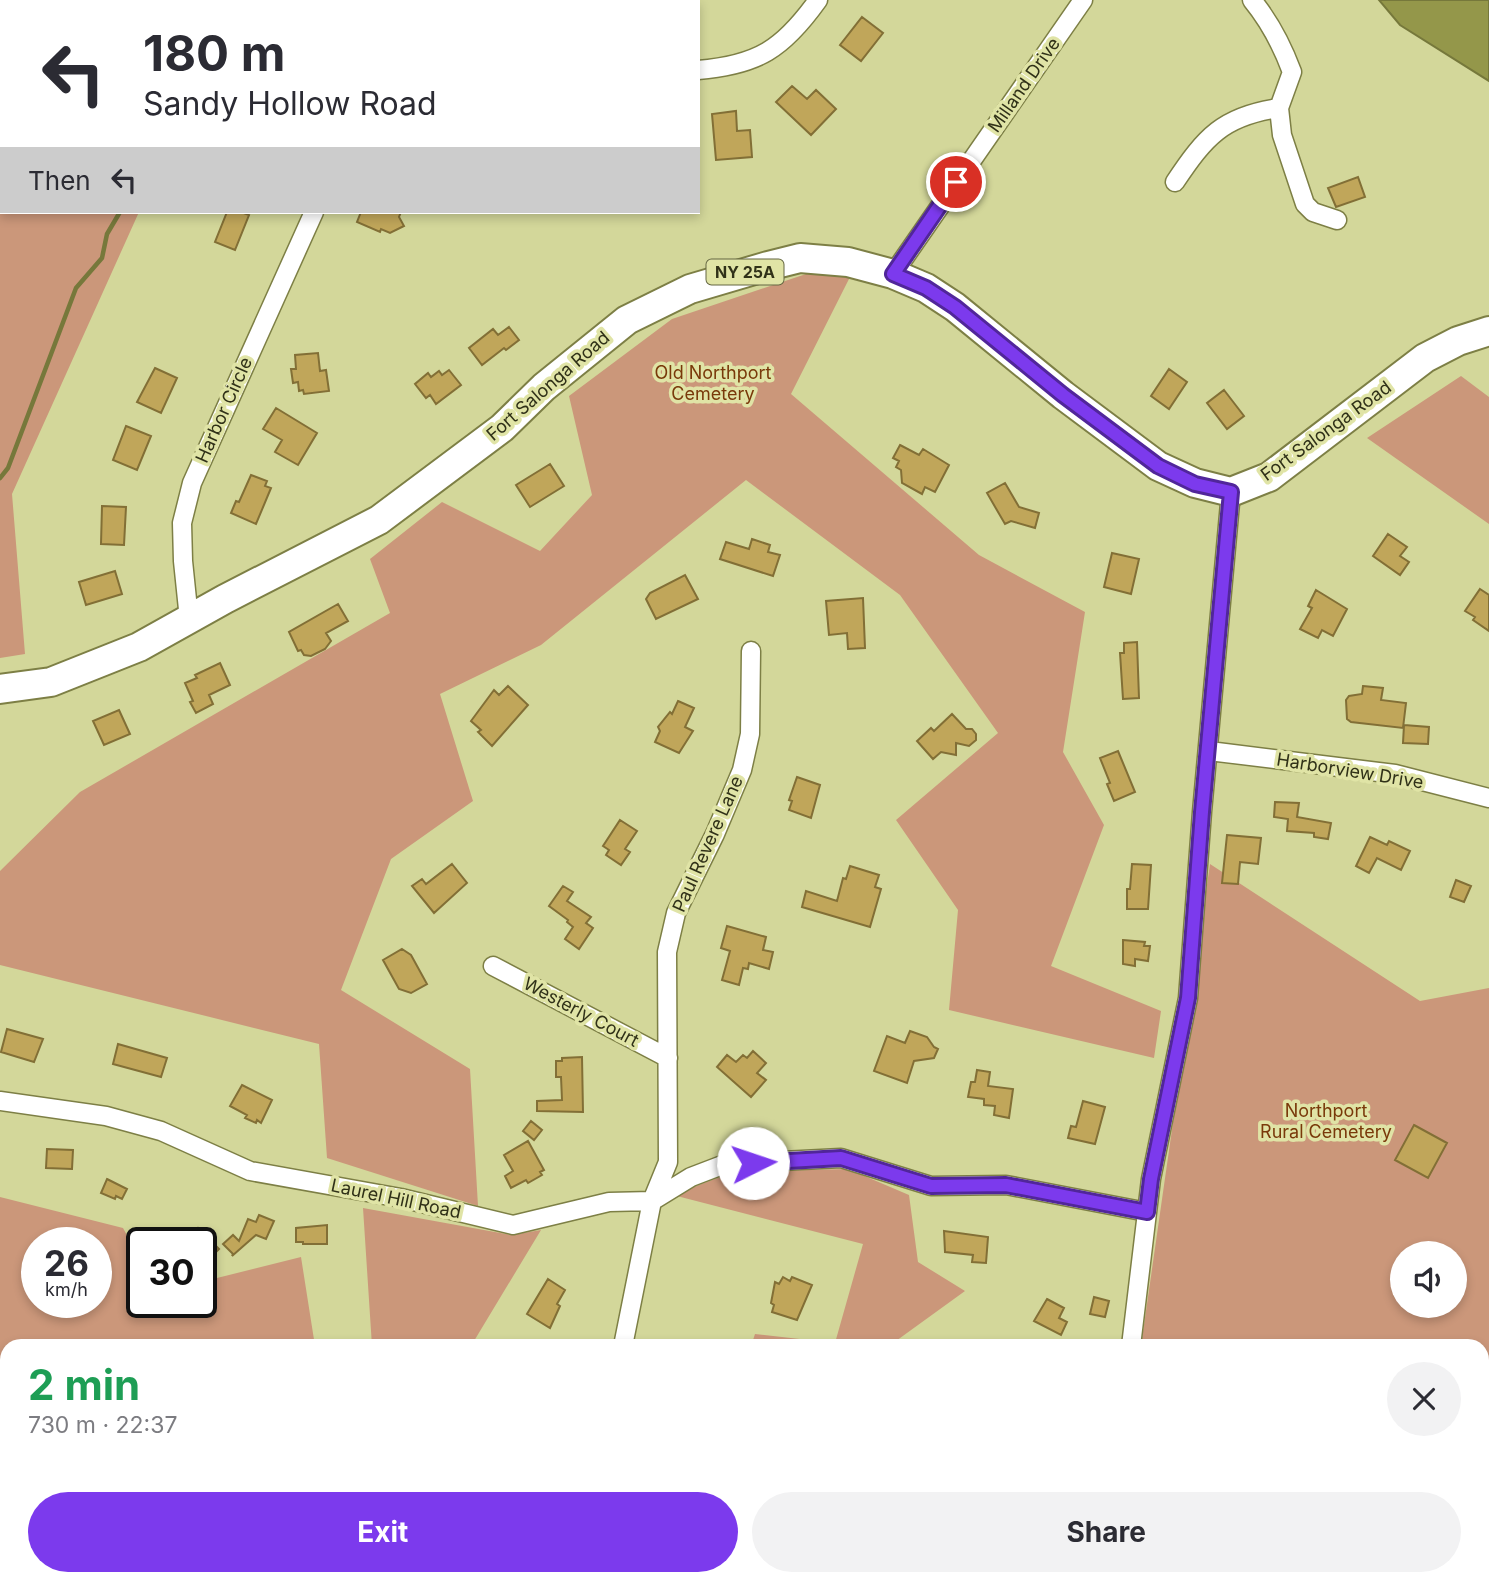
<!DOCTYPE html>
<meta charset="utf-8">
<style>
:root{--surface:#fff;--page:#f2f2f3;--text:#2b2b33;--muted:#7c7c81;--accent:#7c3aed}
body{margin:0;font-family:Inter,sans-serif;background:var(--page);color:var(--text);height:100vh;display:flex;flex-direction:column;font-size:26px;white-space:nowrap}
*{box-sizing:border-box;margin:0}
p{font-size:23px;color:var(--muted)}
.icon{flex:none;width:38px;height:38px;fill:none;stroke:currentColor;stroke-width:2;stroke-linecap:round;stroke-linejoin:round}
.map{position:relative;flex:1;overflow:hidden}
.panel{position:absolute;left:0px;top:1339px;width:1489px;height:247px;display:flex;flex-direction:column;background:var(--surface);border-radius:21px 21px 0 0;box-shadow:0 4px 10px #0003}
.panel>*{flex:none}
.guide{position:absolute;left:0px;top:0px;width:700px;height:214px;box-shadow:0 4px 10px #0003;background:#fff;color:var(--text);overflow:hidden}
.tools{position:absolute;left:1390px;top:1241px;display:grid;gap:14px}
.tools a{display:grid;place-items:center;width:77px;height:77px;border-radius:50%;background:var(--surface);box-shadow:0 4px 10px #0003;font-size:35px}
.speed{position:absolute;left:21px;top:1227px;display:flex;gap:14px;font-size:35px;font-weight:700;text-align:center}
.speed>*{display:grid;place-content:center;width:91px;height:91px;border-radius:50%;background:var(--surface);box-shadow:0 4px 10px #0003;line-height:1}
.speed small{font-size:18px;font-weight:400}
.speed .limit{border:4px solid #111;border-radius:10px;background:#fff;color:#111}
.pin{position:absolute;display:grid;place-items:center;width:60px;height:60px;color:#fff;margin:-30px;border:4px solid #fff;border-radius:50%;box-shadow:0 2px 7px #0007}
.me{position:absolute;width:77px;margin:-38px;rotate:86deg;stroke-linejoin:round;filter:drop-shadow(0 0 5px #0008)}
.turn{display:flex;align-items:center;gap:24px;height:147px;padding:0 28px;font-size:32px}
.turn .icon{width:91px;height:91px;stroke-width:2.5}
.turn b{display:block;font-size:49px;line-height:60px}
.then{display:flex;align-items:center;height:66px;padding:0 28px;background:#0003;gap:14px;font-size:26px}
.round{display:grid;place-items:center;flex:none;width:74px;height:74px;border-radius:37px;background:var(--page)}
.overview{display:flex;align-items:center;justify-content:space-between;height:119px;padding:0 28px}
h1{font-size:42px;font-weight:700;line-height:52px;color:#1e9e55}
.primary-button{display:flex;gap:14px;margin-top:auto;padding:14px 28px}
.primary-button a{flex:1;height:80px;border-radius:42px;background:var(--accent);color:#fff;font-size:28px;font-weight:700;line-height:80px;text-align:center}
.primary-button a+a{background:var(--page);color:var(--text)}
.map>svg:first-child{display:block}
.green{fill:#cb977a;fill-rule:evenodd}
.water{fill:#94974a;stroke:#76783b;stroke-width:2}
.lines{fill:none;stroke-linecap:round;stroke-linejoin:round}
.stream{stroke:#76783b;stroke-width:4.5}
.building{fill:#c0a65a;stroke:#826f36;stroke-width:2}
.minor-casing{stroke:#7d7f45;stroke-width:21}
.primary-casing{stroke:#7d7f45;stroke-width:32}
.minor{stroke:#fff;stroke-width:18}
.primary{stroke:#fff;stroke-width:28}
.route-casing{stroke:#51269a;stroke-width:18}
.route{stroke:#7c3aed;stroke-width:12}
.labels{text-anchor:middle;stroke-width:7;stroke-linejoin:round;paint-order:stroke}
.shield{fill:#e0e4a6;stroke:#656743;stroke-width:2}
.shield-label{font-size:16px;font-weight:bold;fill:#303118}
.street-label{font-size:18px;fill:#303118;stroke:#e0e4a6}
.park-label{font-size:18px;fill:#79390a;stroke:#e0e4a6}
</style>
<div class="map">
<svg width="1489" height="1585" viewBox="0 0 1489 1585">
<rect width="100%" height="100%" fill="#d3d79a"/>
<path class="green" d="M 0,0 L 338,0 L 2,2 L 2,212 L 139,212 L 12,494 L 25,654 L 0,658 Z
M 806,274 L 851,275 L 791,394 L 979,555 L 1085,612 L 1063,752 L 1104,825 L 1051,966 L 1161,1011 L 1154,1058 L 949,1010 L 958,910 L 896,820 L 998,733 L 900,595 L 746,480 L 541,645 L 440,694 L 473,801 L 391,859 L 341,990 L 470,1069 L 478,1206 L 327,1158 L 319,1044 L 0,965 L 0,871 L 80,792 L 390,613 L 370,559 L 442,502 L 540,551 L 592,495 L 569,396 L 672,319 Z
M 1461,376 L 1489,397 L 1489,524 L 1367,438 Z
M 1210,864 L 1420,1001 L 1489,988 L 1489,1585 L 1485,1585 L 1479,1579 L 1482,1578 L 1482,1346 L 1141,1346 ZM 1402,1253 L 1454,1253 L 1454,1306 L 1402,1306 Z
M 848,1169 L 909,1195 L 918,1262 L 965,1291 L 889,1346 L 751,1346 L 755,1334 L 835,1343 L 863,1244 L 673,1195 L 733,1172 Z
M 0,1197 L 123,1228 L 142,1263 L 142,1302 L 201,1302 L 201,1282 L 301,1257 L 315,1346 L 7,1346 L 7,1578 L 116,1579 L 119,1585 L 0,1585 ZM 37,1242 L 96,1242 L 96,1302 L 37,1302 Z
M 363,1208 L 512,1235 L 541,1230 L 471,1346 L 372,1346 Z
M 648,1579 L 787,1578 L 787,1585 L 641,1585 Z
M 941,1579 L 941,1578 L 1031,1579 L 1030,1585 L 941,1585 Z"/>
<path class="water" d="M 1379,0 L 1489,0 L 1489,81 L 1400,25 Z"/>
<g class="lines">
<path class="stream" d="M 316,2 L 320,0
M 0,478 L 8,468 L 76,288 L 102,258 L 107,234 L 120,212"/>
</g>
<path class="building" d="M 862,17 L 883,33 L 861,61 L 840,45 Z
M 792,86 L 807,99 L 816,90 L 836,109 L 811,135 L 776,102 Z
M 736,111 L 737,131 L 750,130 L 752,157 L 716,160 L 712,114 Z
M 1358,177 L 1365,197 L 1336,207 L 1328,188 Z
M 227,212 L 241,212 L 249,215 L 235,250 L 215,242 Z
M 361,212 L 401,212 L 399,217 L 404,226 L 390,233 L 381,229 L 380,232 L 357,222 Z
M 509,327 L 519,340 L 506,350 L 504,348 L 482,365 L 469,348 L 493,329 L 498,335 Z
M 318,353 L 320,371 L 326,370 L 329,391 L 304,394 L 303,390 L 299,391 L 298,382 L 293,383 L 291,369 L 296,369 L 295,355 Z
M 155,368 L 177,378 L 161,413 L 137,402 Z
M 1169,369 L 1187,382 L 1169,409 L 1151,396 Z
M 449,370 L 461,385 L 436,404 L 430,395 L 426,398 L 415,384 L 428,373 L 431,377 L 439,371 L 442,375 Z
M 1224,390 L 1244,416 L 1227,429 L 1207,403 Z
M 276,408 L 317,433 L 298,465 L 275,452 L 282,440 L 263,429 Z
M 126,426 L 151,436 L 137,470 L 113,460 Z
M 900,445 L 919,455 L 923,449 L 949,465 L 935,492 L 925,487 L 922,494 L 902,483 L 901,470 L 896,467 L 899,461 L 893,458 Z
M 550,464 L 564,486 L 530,507 L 516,485 Z
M 251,475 L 267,481 L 265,486 L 271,488 L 256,524 L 231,513 L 236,501 L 239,502 Z
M 1005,483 L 1019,507 L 1039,513 L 1035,528 L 1011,521 L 1005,524 L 987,493 Z
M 102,506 L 126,507 L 124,545 L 101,544 Z
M 1388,534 L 1407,547 L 1400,556 L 1409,562 L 1400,575 L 1373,556 Z
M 752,539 L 770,545 L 768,552 L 780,555 L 773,576 L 720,559 L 726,542 L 749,549 Z
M 1112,553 L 1139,559 L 1131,594 L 1104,587 Z
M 115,571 L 122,594 L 86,605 L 79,582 Z
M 685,575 L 698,599 L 656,619 L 646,599 L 650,593 Z
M 1480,589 L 1489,595 L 1489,631 L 1473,620 L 1475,617 L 1465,611 Z
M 1316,590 L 1347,609 L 1333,636 L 1322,630 L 1318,638 L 1300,629 L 1312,608 L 1308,606 Z
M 863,598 L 865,648 L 848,649 L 847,633 L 829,635 L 826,601 Z
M 338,604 L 348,621 L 326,633 L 331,641 L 325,649 L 311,656 L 304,655 L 301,650 L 298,651 L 289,632 Z
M 1137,642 L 1139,698 L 1123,699 L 1120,653 L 1124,653 L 1124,643 Z
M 220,663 L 230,685 L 209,695 L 213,704 L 196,713 L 190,702 L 193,701 L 185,683 L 197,678 L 195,675 Z
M 508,686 L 528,705 L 492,746 L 478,732 L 481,730 L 471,721 L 494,690 L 499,695 Z
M 1363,686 L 1383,688 L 1381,700 L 1406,703 L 1403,728 L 1351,722 L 1347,719 L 1346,700 L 1349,696 L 1362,694 Z
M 678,701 L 694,708 L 685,727 L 693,731 L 679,753 L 655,742 L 660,731 L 658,727 L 670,712 L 672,714 Z
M 119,710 L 130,734 L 104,745 L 93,721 Z
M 952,714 L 966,729 L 972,729 L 976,734 L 976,740 L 969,746 L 956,743 L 956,755 L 941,752 L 933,759 L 917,741 L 931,728 L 934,731 Z
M 1404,725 L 1429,727 L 1428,744 L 1403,743 Z
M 1118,751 L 1135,792 L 1114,801 L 1107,784 L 1110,783 L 1100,758 Z
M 797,777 L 820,785 L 811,818 L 789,810 L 792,801 L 789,800 Z
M 1275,802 L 1299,803 L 1297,817 L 1331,823 L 1328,839 L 1314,837 L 1314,833 L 1287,831 L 1288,819 L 1274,817 Z
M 620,820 L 637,831 L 625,849 L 630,852 L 621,865 L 606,855 L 609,850 L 603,846 Z
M 1227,835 L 1261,838 L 1258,864 L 1240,862 L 1238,884 L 1222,883 Z
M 1370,837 L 1387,845 L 1389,841 L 1410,851 L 1401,870 L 1377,858 L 1369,873 L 1356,866 Z
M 452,864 L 467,883 L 434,913 L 412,886 L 422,879 L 426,884 Z
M 1132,864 L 1151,865 L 1148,909 L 1127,909 L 1127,889 L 1130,889 Z
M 850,866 L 879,875 L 875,887 L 881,889 L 870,927 L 802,907 L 806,891 L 837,901 L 843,878 L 846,879 Z
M 1456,880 L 1471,886 L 1464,902 L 1450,897 Z
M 563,886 L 573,892 L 567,901 L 591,917 L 586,923 L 593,928 L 579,949 L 565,939 L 573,927 L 567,922 L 568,920 L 549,906 Z
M 727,926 L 766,937 L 763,950 L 773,952 L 769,969 L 749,963 L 748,969 L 743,968 L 739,985 L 722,980 L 730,951 L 721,948 Z
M 1123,940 L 1145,942 L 1144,946 L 1150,946 L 1148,961 L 1135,959 L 1135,966 L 1123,964 Z
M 402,949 L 411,955 L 427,984 L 411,993 L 399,989 L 383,960 Z
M 7,1029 L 43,1039 L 34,1062 L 1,1052 Z
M 910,1031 L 927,1037 L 934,1047 L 938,1049 L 934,1058 L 914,1061 L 907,1083 L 874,1071 L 887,1036 L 905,1043 Z
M 118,1044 L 167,1058 L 161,1077 L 113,1064 Z
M 753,1051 L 766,1063 L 757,1073 L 766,1080 L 751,1097 L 717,1067 L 727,1055 L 736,1062 L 743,1055 L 747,1058 Z
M 582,1057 L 583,1112 L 537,1111 L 537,1101 L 562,1100 L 561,1077 L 556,1077 L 556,1061 L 562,1061 L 562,1058 Z
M 977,1070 L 990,1072 L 988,1086 L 1013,1089 L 1009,1118 L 994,1115 L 995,1106 L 984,1105 L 984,1099 L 968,1097 L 971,1082 L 975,1082 Z
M 242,1085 L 272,1100 L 261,1123 L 257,1120 L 256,1123 L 245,1118 L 247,1115 L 230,1106 Z
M 1083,1101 L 1105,1107 L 1095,1144 L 1068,1138 L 1071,1126 L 1076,1127 Z
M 531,1121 L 542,1130 L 534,1140 L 523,1131 Z
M 1414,1125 L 1447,1143 L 1428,1178 L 1395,1160 Z
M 528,1141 L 544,1170 L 540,1172 L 542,1175 L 528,1183 L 526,1180 L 511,1188 L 505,1176 L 513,1171 L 504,1155 Z
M 47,1149 L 73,1150 L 72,1169 L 46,1168 Z
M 107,1179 L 127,1189 L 122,1199 L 116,1196 L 115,1199 L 101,1193 Z
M 259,1215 L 274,1221 L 266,1239 L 256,1235 L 232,1256 L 233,1254 L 223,1244 L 233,1235 L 239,1241 L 248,1219 L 256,1222 Z
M 327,1225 L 327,1244 L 303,1244 L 303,1242 L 296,1242 L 296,1228 Z
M 198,1228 L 219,1249 L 201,1267 L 201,1242 L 184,1242 Z
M 944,1231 L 988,1237 L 986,1263 L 972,1262 L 973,1255 L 945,1252 Z
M 783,1277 L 790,1281 L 792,1277 L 812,1285 L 797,1320 L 772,1312 L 774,1305 L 771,1303 L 775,1282 L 779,1284 Z
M 548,1279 L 565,1290 L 557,1304 L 560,1306 L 550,1328 L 527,1314 Z
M 1094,1297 L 1109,1301 L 1105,1317 L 1090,1314 Z
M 1047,1299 L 1064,1308 L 1059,1318 L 1067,1322 L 1061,1335 L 1034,1321 Z"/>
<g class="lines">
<g class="minor-casing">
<path id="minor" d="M 546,0 L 546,2
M 1252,0 C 1270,22 1282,45 1292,72 L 1279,108 L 1282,135 L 1305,204 L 1313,212 L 1337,220
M 698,70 C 758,65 783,49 818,0
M 1175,182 C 1205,137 1223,116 1279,108
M 893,274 L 1083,0
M 189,619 L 183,561 L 182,523 L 192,483 L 314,212
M 1209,751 L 1395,774 L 1489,798
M 493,966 L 668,1058
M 0,1101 L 106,1116 L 161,1131 L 250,1171 L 401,1198 L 513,1225 L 609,1202 L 652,1201 L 691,1177 L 725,1164 L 841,1158 L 931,1186 L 1006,1185 L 1147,1212
M 623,1346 L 652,1201 L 668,1162 L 667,952 L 676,913 L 715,834 L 742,770 L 750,734 L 751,651
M 1131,1346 L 1151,1179 L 1188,998 L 1202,812 L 1231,492
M 1289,1578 L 1299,1585
M 551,1585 L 556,1578
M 1106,1585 L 1107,1578"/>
</g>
<g class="primary-casing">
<path id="primary" d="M 0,689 L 51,682 L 139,647 L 225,599 L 379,520 L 502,428 L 544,387 L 627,320 L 690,289 L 768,266 L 800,258 L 848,262 L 893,274 L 926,288 L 955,307 L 1063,395 L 1158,466 L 1195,483 L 1231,492 L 1269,477 L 1425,358 L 1458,341 L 1489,331"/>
</g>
<use href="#minor" class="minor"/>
<use href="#primary" class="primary"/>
</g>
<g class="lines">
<g class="route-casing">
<path id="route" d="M 753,1163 L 841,1158 L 931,1186 L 1006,1185 L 1147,1212 L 1151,1179 L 1188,998 L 1202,812 L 1231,492 L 1195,484 L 1158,466 L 1063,395 L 955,307 L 926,288 L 893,274 L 956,182"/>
</g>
<use href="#route" class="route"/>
</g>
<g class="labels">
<rect class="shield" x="706.5" y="259.5" width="77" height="25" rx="5"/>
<g class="shield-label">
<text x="745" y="278">NY 25A</text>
</g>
<g class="street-label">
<text transform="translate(1024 85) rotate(-55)" y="6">Milland Drive</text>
<text transform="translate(548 386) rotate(-41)" y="6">Fort Salonga Road</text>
<text transform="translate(224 410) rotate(-66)" y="6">Harbor Circle</text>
<text transform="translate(1326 431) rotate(-36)" y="6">Fort Salonga Road</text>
<text transform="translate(1350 771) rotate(9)" y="6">Harborview Drive</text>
<text transform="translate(708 844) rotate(-66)" y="6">Paul Revere Lane</text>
<text transform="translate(581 1012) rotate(28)" y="6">Westerly Court</text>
<text transform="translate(396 1199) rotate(12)" y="6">Laurel Hill Road</text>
</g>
<g class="park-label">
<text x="713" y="379">Old Northport<tspan x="713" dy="21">Cemetery</tspan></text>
<text x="1326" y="1117">Northport<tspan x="1326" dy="21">Rural Cemetery</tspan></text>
</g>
</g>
</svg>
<div class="tools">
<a><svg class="icon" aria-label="sound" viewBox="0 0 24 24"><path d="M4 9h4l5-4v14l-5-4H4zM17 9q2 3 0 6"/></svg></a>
</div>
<div class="speed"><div>26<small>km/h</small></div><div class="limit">30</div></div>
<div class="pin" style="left:956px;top:182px;background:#d93025"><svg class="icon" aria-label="arrive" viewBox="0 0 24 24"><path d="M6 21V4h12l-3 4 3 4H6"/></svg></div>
<svg class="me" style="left:753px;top:1163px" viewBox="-20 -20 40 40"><circle r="19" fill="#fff"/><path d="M0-13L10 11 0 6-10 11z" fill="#7c3aed"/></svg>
<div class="guide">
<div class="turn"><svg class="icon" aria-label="left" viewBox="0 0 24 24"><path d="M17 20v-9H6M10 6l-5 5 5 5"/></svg><div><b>180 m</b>Sandy Hollow Road</div></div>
<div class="then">Then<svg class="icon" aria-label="left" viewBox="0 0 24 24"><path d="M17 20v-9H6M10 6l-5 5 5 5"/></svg></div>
</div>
<section class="panel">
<div class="overview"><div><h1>2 min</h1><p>730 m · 22:37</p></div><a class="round"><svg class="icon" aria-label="close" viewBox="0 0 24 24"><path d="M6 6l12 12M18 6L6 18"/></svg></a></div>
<div class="primary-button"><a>Exit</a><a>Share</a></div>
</section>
</div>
